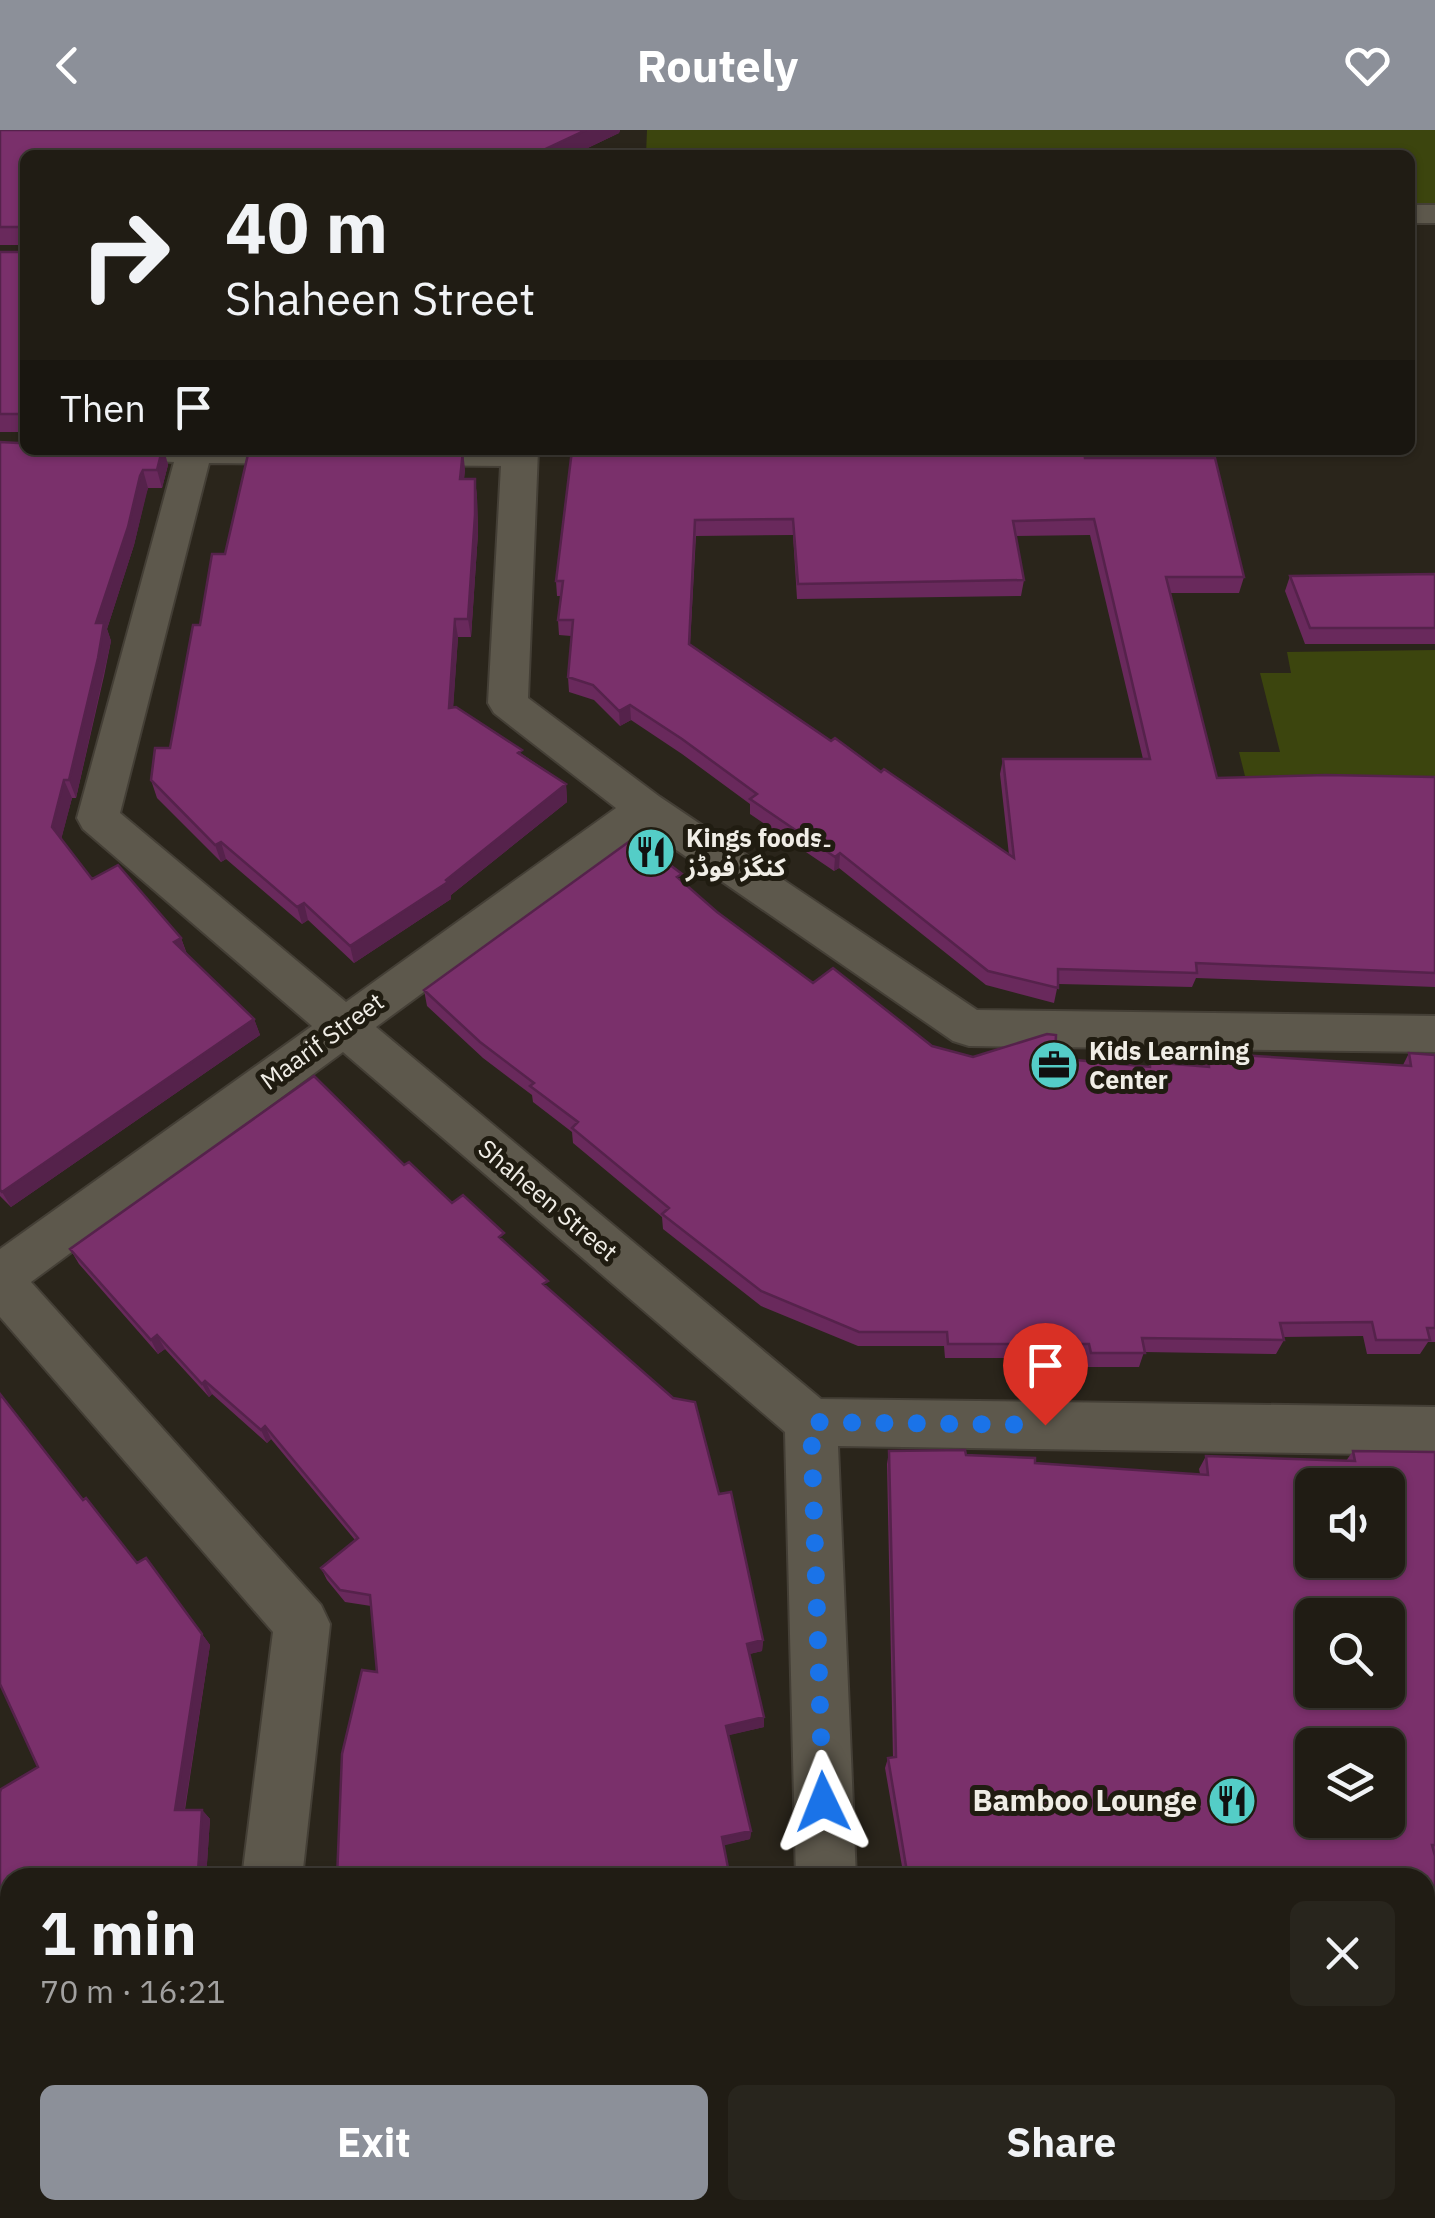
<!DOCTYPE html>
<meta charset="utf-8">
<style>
:root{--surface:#201c14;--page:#28251d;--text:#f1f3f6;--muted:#a2a1a0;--line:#3d3a34;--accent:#8c9099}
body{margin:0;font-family:"IBM Plex Sans","Noto Sans Arabic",sans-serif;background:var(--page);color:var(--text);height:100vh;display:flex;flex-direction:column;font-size:38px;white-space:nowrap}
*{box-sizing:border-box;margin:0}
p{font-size:32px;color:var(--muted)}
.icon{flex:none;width:55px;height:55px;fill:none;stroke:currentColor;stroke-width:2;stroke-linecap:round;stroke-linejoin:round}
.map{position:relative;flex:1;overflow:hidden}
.drawer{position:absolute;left:0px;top:1738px;width:1435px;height:352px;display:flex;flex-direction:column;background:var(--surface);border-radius:30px 30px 0 0;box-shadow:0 2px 8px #0004,0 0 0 2px var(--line)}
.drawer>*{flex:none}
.hud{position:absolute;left:20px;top:20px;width:1395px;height:305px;border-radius:15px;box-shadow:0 2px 8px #0004,0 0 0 2px var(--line);background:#201c14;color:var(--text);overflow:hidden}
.buttons{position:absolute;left:1295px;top:1338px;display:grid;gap:20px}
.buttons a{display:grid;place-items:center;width:110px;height:110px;border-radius:15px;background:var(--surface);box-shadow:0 2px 8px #0004,0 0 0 2px var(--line);font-size:50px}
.pin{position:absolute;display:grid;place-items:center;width:85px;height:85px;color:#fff;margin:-102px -42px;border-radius:50% 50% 50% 0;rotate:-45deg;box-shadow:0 0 10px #0007}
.pin .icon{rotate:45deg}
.me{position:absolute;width:110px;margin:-55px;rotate:358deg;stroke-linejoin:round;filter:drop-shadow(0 0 8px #0008)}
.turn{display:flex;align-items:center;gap:35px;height:210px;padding:0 40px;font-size:45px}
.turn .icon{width:130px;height:130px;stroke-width:2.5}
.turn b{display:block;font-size:70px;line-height:85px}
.then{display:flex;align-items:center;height:95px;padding:0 40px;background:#0003;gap:20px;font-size:38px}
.round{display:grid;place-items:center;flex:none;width:105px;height:105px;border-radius:15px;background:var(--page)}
.overview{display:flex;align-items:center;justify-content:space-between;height:170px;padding:0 40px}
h1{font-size:60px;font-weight:700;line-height:75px}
.primary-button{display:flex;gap:20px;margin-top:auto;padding:20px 40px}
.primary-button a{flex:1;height:115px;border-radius:15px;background:var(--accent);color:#fff;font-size:40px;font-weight:700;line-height:115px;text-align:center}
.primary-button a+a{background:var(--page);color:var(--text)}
header{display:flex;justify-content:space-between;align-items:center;height:130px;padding:0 40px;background:var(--accent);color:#fff;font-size:45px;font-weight:700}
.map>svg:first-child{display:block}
.green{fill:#3c450e}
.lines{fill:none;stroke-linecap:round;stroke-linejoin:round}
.lane-casing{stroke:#443f36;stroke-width:6}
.street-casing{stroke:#443f36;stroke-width:4}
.secondary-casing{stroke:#443f36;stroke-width:5}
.lane{fill:#5d584c;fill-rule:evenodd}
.street{fill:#5d584c;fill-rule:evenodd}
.secondary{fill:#7a5c4e;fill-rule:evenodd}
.wall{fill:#69295c;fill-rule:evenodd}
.shaded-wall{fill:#55224b}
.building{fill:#7a306b;stroke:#55224b;stroke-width:2.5;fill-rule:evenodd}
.route{stroke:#1a73e8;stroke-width:18;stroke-dasharray:0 32.4}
.labels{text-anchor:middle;stroke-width:10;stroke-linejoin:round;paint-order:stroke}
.poi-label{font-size:25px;font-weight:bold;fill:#f0ede6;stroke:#201c11;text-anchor:start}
.street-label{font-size:25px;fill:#f0ede6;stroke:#201c11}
.near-poi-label{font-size:30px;font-weight:bold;fill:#f0ede6;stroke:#201c11;text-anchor:end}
</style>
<header><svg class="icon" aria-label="back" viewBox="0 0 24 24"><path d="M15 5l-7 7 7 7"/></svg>Routely<svg class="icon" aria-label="heart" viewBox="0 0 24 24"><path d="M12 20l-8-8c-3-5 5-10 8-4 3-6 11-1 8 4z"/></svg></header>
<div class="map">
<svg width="1435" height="2088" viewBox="0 0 1435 2088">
<rect width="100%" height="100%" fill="#2a251b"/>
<path class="green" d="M 647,0 L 1435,0 L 1435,84 L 1410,84 L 1410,25 L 646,25 Z
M 1435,520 L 1435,657 L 1247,654 L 1239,622 L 1280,622 L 1260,543 L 1291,543 L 1287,522 Z"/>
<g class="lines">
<g class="lane-casing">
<path id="lane" d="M 1435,1837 L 1435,1865 L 1425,1869 L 1425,1841 Z
M 682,2080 L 731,2080 L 728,2088 L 679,2088 Z"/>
</g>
<g class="street-casing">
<path id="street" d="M 1410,75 L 1435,75 L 1435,93 L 1410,93 Z
M 94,320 L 331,323 L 326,331 L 313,334 L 209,333 L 120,683 L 346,872 L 616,678 L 494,583 L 488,573 L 501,336 L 400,335 L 387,332 L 382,324 L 385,320 L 538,320 L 528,568 L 660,667 L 977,880 L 1435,886 L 1435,922 L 969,916 L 953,911 L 646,699 L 376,897 L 821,1269 L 1435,1277 L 1435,1325 L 838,1316 L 856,1748 L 796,1748 L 785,1302 L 343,922 L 31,1152 L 321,1475 L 330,1494 L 302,1748 L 242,1748 L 273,1502 L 0,1187 L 0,1119 L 312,896 L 83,699 L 77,688 L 174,332 L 99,328 Z
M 200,2080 L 264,2080 L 263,2088 L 199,2088 Z
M 805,2080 L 869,2080 L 869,2088 L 805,2088 Z"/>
</g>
<g class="secondary-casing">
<path id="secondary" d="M 1435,1938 L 1435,2012 L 1425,2015 L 1425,1941 Z
M 1035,2080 L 1133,2080 L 1129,2088 L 1031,2088 Z"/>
</g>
<use href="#lane" class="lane"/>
<use href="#street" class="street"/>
<use href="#secondary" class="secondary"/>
</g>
<path class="wall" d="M 0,0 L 620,0 L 619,3 L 573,25 L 25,25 L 25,306 L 24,302 L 0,302 L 0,122 L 22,122 L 22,115 L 0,115 Z
M 0,312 L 164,320 L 168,335 L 162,358 L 148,358 L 146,364 L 134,415 L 107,499 L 111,511 L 104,546 L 76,668 L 72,668 L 61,709 L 92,749 L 181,808 L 187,824 L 254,889 L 260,905 L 11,1077 L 0,1066 Z
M 572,320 L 1085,328 L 1244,447 L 1239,463 L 1170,463 L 1217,648 L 1435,647 L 1435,857 L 1196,848 L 1192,857 L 1058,854 L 1054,873 L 986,855 L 839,738 L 834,741 L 750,684 L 750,674 L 682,624 L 631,590 L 620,596 L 594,570 L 569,562 L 568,547 L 571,506 L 559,505 L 558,490 L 561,466 L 557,466 L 556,451 ZM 793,405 L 797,469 L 1021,466 L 1024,450 L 1016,406 L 1090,405 L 1143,629 L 1003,629 L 1000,644 L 1009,725 L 831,611 L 690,514 L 696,406 Z
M 465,339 L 464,349 L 475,349 L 477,367 L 478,403 L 471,507 L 458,507 L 453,577 L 566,654 L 567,672 L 451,765 L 451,769 L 354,833 L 308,790 L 302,794 L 226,729 L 221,732 L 157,668 L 151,650 L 170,618 L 200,495 L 225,424 Z
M 1435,444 L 1435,514 L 1305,514 L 1285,461 L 1290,446 Z
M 682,751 L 717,782 L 813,853 L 932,916 L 973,927 L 1055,928 L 1149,937 L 1150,932 L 1202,937 L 1208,923 L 1403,935 L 1409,923 L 1435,925 L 1435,1212 L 1428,1212 L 1420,1224 L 1367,1224 L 1363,1206 L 1283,1207 L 1284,1210 L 1276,1224 L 1144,1222 L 1139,1237 L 1086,1237 L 1084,1228 L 945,1228 L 944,1216 L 858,1216 L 761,1176 L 663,1099 L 662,1087 L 573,1013 L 572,1002 L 533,972 L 532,965 L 483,928 L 427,876 L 424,860 Z
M 404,1035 L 506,1113 L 549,1160 L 719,1364 L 763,1510 L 762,1521 L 749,1524 L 764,1597 L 728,1605 L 751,1701 L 750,1709 L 723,1715 L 377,1542 L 371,1476 L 345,1472 L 327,1450 L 321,1438 L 355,1410 L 271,1309 L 267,1313 L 212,1264 L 209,1267 L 165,1219 L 158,1224 L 79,1134 L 70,1119 Z
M 0,1264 L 83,1370 L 86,1368 L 137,1433 L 146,1428 L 210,1515 L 185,1680 L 202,1680 L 210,1689 L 206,1748 L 10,1748 L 10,2080 L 141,2080 L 139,2088 L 0,2088 L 0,1662 L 1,1659 L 38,1637 L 0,1554 Z
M 889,1321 L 966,1325 L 1035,1333 L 1200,1344 L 1199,1339 L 1206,1326 L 1346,1331 L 1353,1321 L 1435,1322 L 1435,1766 L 1425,1769 L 1425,1748 L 904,1748 L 885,1638 L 888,1628 L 893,1628 L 887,1334 Z
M 295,2080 L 454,2080 L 430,2088 L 332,2088 L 332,2083 L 303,2084 L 295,2082 Z"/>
<path class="shaded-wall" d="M 586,0 L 620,0 L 619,3 L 573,25 L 533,25 Z
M 162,320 L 164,320 L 168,335 L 162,358 L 157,340 Z
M 463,321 L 465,339 L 462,368 L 460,349 Z
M 143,340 L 148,358 L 134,415 L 107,499 L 111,511 L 76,668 L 69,650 L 96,493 Z
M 475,349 L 477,367 L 478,403 L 471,507 L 468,489 Z
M 455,489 L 458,507 L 452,595 L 449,578 Z
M 630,575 L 631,590 L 620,596 L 619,581 Z
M 64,650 L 72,668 L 60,714 L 52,697 Z
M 566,654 L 567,672 L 451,765 L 451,769 L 354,833 L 350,816 L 446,750 Z
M 221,712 L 226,729 L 221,732 L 215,715 Z
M 840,723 L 839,738 L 834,741 L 835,727 Z
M 304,773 L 308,790 L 302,794 L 297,777 Z
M 181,808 L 187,825 L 174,812 Z
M 254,889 L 260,905 L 11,1077 L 2,1062 Z
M 157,1205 L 165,1219 L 158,1224 L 151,1210 Z
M 205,1251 L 212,1264 L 209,1267 L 202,1254 Z
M 265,1296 L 271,1309 L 267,1313 L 261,1300 Z
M 202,1504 L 210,1515 L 183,1689 L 175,1680 Z
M 763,1510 L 762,1521 L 746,1525 L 747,1514 Z
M 764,1587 L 764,1597 L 726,1606 L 726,1596 Z
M 202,1680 L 210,1689 L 206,1748 L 204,1748 L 198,1742 Z
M 751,1701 L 750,1709 L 722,1716 L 722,1707 Z
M 130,2080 L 141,2080 L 139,2088 L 128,2088 Z
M 441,2080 L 454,2080 L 430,2088 L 417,2088 Z"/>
<path class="building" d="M 0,0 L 586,0 L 533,25 L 25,25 L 25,298 L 22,298 L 19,284 L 0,284 L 0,122 L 22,122 L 22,97 L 0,97 Z
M 25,310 L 25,320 L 162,320 L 157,340 L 143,340 L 140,346 L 128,397 L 96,493 L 104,493 L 98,528 L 69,650 L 64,650 L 52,697 L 92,749 L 118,735 L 181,808 L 174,812 L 254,889 L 2,1062 L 0,1060 L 0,312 L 18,313 Z
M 249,320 L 463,321 L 460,349 L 475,349 L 475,385 L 468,489 L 455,489 L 449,578 L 456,577 L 522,620 L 518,623 L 566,654 L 446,750 L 448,752 L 350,816 L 304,773 L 297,777 L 221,712 L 215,715 L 151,650 L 155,618 L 170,618 L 193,495 L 200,495 L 212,424 L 225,424 Z
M 572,320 L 1084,320 L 1085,328 L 1215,328 L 1244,447 L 1166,447 L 1217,648 L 1326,645 L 1435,647 L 1435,843 L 1196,833 L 1197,843 L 1058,839 L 1058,858 L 988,841 L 840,723 L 835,727 L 750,669 L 757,664 L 682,609 L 630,575 L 619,581 L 593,555 L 568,547 L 573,490 L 558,490 L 563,451 L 556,451 ZM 793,389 L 798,454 L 1024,450 L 1013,391 L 1094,389 L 1150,629 L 1003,629 L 1014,728 L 884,639 L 881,642 L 835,608 L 831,611 L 689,514 L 695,390 Z
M 1435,444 L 1435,498 L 1310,498 L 1290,446 Z
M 634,708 L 682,744 L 677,747 L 717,782 L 813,853 L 833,838 L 932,916 L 973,927 L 1047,904 L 1056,905 L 1055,928 L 1150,937 L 1150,932 L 1209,937 L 1208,923 L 1411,936 L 1409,923 L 1435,925 L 1435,1198 L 1427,1198 L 1430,1210 L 1376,1210 L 1372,1192 L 1280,1193 L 1284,1210 L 1142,1208 L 1145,1223 L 1091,1223 L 1089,1214 L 948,1214 L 947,1202 L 859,1202 L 761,1161 L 662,1084 L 669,1078 L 572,998 L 578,992 L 530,956 L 534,953 L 480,912 L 424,860 Z
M 314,946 L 404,1035 L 409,1032 L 452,1073 L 463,1065 L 504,1103 L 499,1107 L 548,1151 L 543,1154 L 673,1268 L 695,1272 L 719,1364 L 731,1362 L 763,1510 L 747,1514 L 764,1587 L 726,1596 L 751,1701 L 722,1707 L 730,1748 L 337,1748 L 342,1624 L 362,1540 L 377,1542 L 370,1465 L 340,1460 L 321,1438 L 358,1408 L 265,1296 L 261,1300 L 205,1251 L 202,1254 L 157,1205 L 151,1210 L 70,1119 Z
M 0,1264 L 83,1370 L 86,1368 L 137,1433 L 146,1428 L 202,1504 L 175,1680 L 202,1680 L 198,1742 L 181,1741 L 180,1748 L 10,1748 L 10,2080 L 130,2080 L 128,2088 L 0,2088 L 0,1662 L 1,1659 L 38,1637 L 0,1554 Z
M 965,1320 L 966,1325 L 1035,1328 L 1035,1333 L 1208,1345 L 1206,1326 L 1355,1331 L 1353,1321 L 1435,1322 L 1435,1715 L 1432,1715 L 1435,1726 L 1435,1761 L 1425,1762 L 1425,1748 L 908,1748 L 888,1628 L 896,1627 L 889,1321 ZM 1312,1355 L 1388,1355 L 1388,1430 L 1312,1430 ZM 1312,1485 L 1388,1485 L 1388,1560 L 1312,1560 ZM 1312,1615 L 1388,1615 L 1388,1690 L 1312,1690 Z
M 332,2080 L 441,2080 L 417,2088 L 332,2088 Z"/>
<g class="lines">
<path class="route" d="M 823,1672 L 811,1292 L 1045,1295"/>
</g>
<defs>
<g id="restaurant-disc" transform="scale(2.5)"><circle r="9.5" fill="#54cdc7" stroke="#201c11"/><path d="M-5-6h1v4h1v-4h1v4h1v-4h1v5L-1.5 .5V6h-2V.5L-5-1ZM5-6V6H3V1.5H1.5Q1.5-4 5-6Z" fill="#111"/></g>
<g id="office-disc" transform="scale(2.5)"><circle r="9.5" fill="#54cdc7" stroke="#201c11"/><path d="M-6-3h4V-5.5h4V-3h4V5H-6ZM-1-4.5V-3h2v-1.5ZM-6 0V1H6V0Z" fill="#111"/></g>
</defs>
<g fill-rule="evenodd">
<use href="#restaurant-disc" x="651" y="722"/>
<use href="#office-disc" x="1054" y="935"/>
<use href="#restaurant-disc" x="1232" y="1671"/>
</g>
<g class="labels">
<g class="poi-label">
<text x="686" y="717">Kings foods۔<tspan x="686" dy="29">کنگز فوڈز</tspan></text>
<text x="1089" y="930">Kids Learning<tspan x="1089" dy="29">Center</tspan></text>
</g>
<g class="street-label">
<text transform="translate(322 911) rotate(-36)" y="9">Maarif Street</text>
<text transform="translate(548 1070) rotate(40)" y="9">Shaheen Street</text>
</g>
<g class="near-poi-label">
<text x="1197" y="1681">Bamboo Lounge</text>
</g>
</g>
</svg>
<div class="buttons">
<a><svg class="icon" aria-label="sound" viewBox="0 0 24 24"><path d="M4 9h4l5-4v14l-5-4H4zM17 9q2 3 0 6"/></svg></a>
<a><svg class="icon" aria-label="search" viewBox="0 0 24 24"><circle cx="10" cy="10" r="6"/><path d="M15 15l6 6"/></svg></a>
<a><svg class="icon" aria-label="layers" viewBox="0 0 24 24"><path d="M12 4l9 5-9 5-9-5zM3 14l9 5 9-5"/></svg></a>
</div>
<div class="pin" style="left:1045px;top:1295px;background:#d93025"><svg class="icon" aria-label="arrive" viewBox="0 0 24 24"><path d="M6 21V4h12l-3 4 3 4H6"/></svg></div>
<svg class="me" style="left:823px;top:1672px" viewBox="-20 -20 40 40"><path d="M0-17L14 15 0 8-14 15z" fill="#1a73e8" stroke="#fff" stroke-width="4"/></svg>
<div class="hud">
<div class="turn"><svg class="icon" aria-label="right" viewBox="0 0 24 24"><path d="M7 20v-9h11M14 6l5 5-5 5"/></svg><div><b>40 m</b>Shaheen Street</div></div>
<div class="then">Then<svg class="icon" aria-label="arrive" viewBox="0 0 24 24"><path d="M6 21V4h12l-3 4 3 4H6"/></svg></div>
</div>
<section class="drawer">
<div class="overview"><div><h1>1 min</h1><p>70 m · 16:21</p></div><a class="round"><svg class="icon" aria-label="close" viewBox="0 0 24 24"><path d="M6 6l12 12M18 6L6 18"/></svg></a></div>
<div class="primary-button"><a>Exit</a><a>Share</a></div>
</section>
</div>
